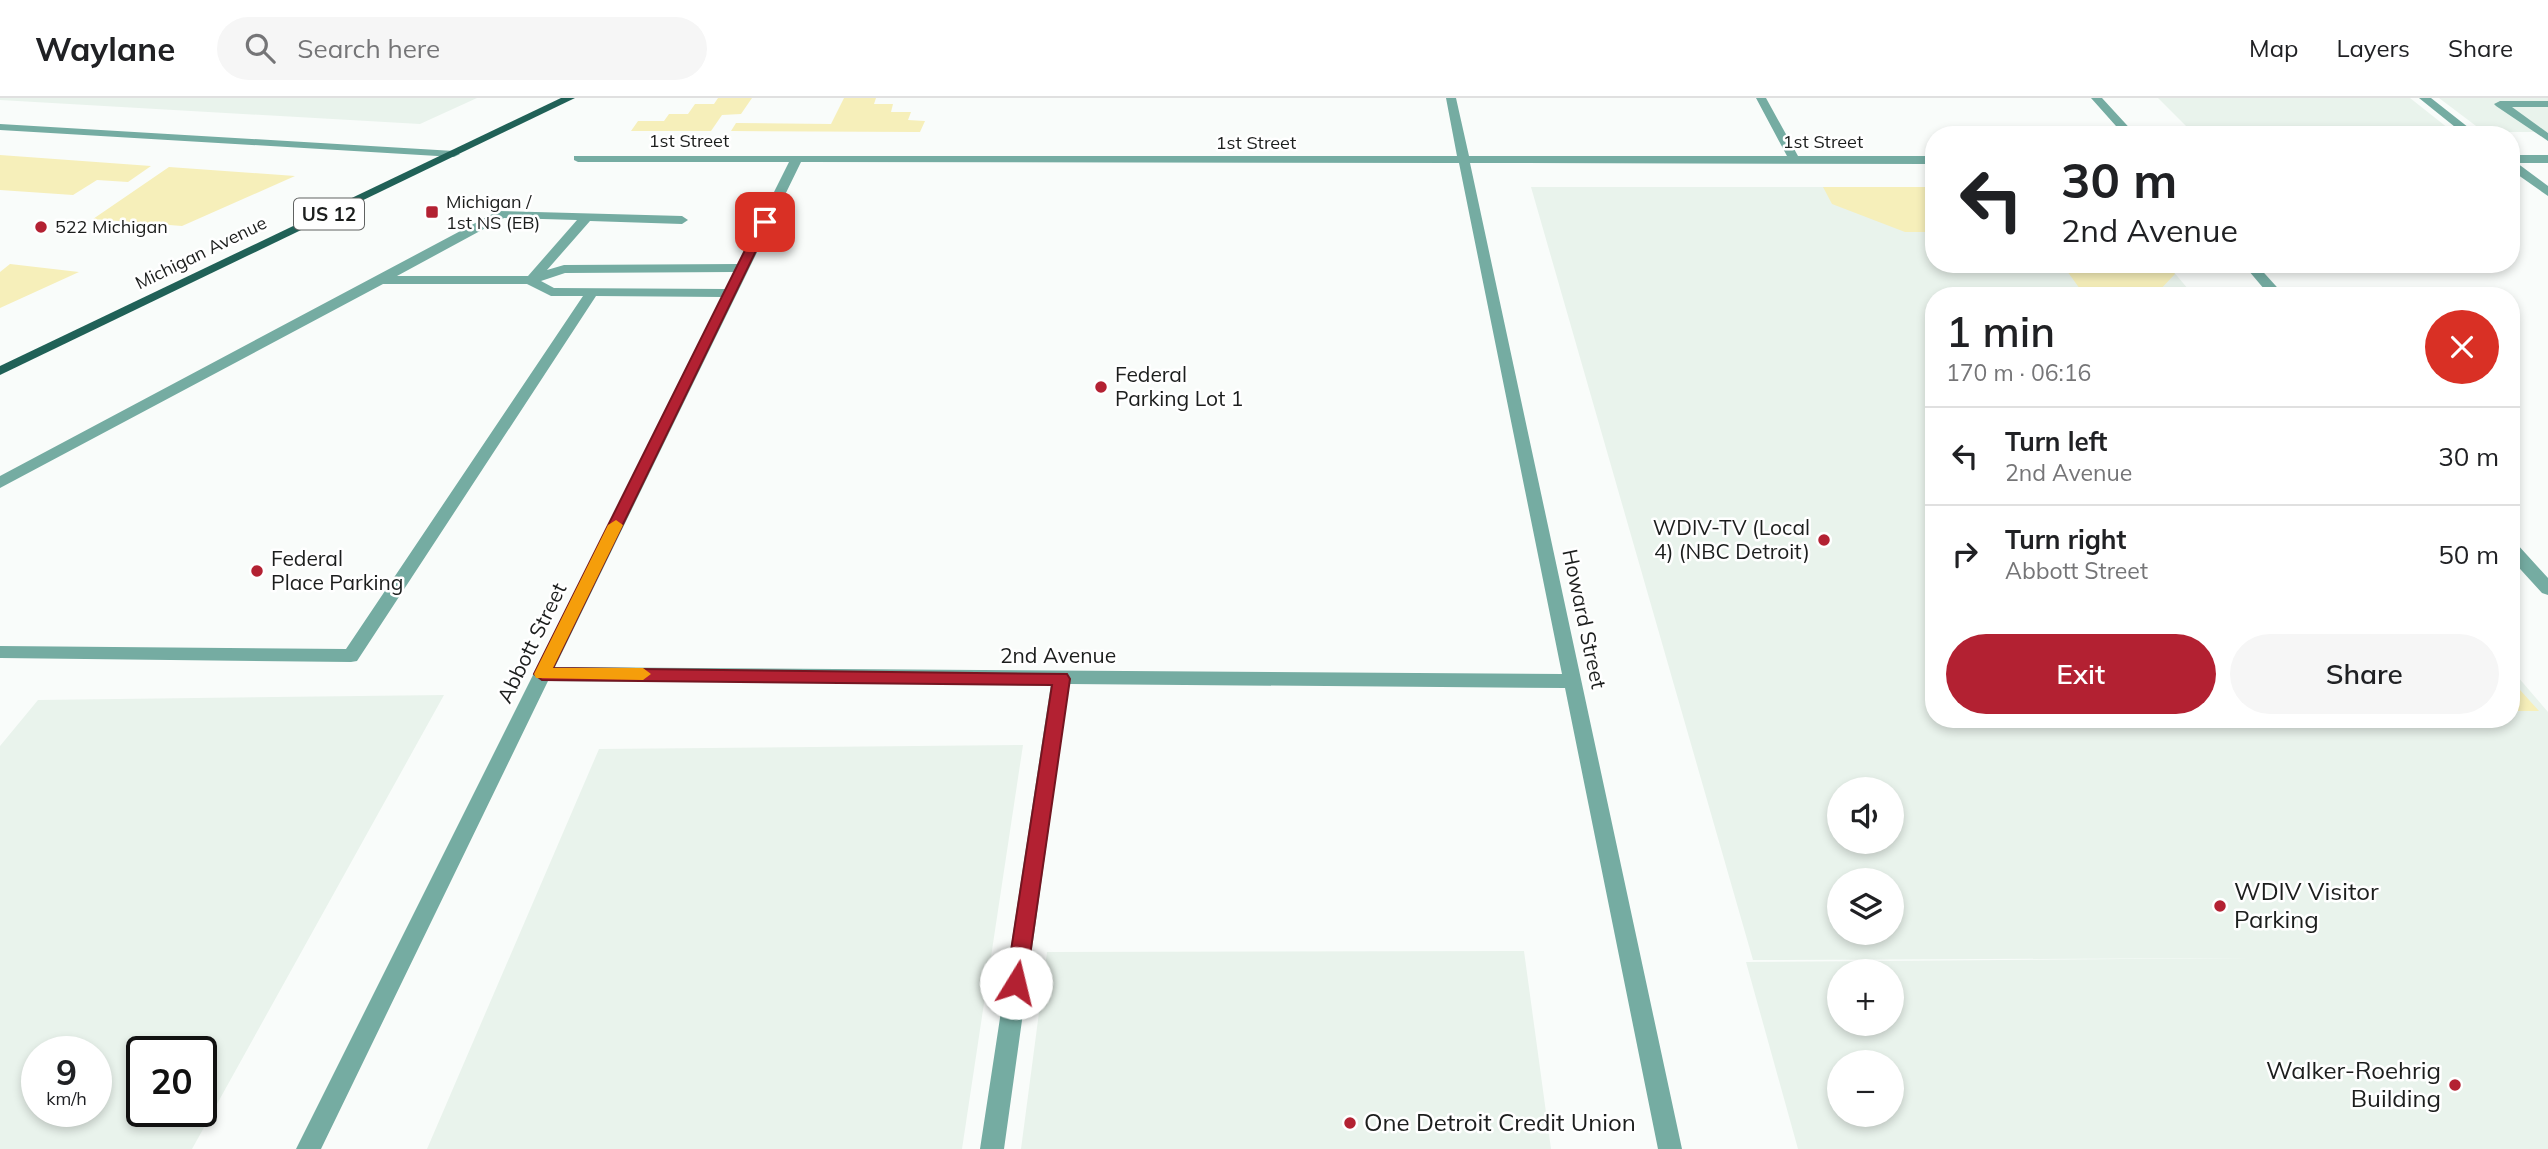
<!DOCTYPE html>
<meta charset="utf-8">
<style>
:root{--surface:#fff;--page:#f6f6f6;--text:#202124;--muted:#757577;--line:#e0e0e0;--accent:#b32132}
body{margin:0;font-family:Mulish,sans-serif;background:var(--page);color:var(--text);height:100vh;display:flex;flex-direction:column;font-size:26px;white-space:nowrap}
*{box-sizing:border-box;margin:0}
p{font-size:23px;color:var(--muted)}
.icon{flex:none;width:38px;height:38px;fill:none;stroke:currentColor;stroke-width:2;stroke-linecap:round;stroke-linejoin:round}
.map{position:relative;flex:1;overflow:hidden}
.sheet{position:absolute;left:1925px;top:189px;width:595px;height:441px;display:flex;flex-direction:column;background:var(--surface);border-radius:28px;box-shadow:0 4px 10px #0003}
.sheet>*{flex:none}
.banner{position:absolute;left:1925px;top:28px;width:595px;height:147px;border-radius:28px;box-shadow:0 4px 10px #0003;background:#fff;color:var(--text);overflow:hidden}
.buttons{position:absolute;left:1827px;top:679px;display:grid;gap:14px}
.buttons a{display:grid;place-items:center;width:77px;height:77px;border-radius:50%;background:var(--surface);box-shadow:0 4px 10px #0003;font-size:35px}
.speed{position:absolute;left:21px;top:938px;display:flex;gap:14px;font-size:35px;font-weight:700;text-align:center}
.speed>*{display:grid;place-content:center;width:91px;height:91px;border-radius:50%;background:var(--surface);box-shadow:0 4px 10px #0003;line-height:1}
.speed small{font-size:18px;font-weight:400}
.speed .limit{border:4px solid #111;border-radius:10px;background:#fff;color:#111}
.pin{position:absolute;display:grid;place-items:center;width:60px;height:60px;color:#fff;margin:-30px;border-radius:14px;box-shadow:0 4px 10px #0006}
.me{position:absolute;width:77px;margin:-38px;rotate:9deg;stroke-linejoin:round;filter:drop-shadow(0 0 5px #0008)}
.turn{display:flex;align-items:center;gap:24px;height:147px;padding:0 21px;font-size:32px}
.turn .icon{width:91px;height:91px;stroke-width:2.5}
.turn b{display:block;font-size:49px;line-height:60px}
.round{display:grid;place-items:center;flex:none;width:74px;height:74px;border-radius:37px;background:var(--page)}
.overview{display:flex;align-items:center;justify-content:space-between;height:119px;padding:0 21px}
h1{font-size:42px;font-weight:600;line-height:52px}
.button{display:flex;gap:14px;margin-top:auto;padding:14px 21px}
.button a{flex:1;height:80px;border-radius:42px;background:var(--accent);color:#fff;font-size:28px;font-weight:600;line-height:80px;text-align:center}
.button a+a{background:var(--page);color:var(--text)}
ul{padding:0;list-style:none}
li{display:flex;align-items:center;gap:21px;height:98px;padding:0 21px;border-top:2px solid var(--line)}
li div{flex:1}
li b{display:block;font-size:26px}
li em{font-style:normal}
header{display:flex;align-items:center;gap:42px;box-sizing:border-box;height:98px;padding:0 35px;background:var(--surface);border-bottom:2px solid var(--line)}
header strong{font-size:33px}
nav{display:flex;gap:38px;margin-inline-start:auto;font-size:24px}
.search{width:490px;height:63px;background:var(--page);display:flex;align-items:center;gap:18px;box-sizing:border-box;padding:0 24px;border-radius:38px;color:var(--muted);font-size:26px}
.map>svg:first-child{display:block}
.built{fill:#e9f3ec;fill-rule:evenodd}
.green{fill:#f6efba}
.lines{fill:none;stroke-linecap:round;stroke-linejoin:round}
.minor{fill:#75aca2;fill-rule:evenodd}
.major{fill:#206157;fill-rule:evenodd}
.route{fill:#b32132;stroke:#741520;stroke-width:2}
.slow{fill:#f59e0b}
.poi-dot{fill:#b32132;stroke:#fff;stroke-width:2.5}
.labels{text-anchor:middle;stroke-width:5;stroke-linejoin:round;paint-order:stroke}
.far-street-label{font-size:18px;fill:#1c1e1d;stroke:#fff}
.far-poi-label{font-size:18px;fill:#1c1e1d;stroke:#fff;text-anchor:start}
.shield{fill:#fff;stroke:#606261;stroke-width:2}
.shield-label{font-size:19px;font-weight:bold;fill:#1c1e1d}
.poi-label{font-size:21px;fill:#1c1e1d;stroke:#fff;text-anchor:start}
.street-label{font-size:21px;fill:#1c1e1d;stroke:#fff}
.near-poi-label{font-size:24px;fill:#1c1e1d;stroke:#fff;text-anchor:start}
</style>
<header>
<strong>Waylane</strong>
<div class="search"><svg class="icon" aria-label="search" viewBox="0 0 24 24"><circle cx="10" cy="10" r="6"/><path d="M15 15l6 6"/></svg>Search here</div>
<nav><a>Map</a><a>Layers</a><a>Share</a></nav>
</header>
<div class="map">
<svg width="2548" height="1051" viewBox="0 0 2548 1051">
<rect width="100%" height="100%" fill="#f9fcfa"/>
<path class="built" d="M 0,0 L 477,0 L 420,26 L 0,2 Z
M 2158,0 L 2410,0 L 2453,34 L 2192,34 Z
M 2439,0 L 2548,0 L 2548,34 L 2484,34 Z
M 1531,89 L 1934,89 L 1934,166 L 2167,166 L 2194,198 L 1934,198 L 1934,621 L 2511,621 L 2511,571 L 2548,614 L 2548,1051 L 1798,1051 L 1746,864 L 2251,860 L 1753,862 ZM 1839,691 L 1892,691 L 1892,744 L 1839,744 ZM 1839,782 L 1892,782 L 1892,835 L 1839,835 ZM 1839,873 L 1892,873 L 1892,926 L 1839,926 ZM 1839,964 L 1892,964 L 1892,1017 L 1839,1017 Z
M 444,597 L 192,1051 L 0,1051 L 0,648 L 38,602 ZM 37,954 L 96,954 L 96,1013 L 37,1013 ZM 142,954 L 201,954 L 201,1013 L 142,1013 Z
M 1023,647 L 962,1051 L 427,1051 L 599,651 Z
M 1524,853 L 1551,1051 L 1021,1051 L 1047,854 Z"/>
<path class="green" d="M 718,0 L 752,0 L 741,16 L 722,17 L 711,33 L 631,33 L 638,23 L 664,23 L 669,16 L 688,16 L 695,6 L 714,6 Z
M 844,0 L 876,0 L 874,6 L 893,6 L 891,14 L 911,14 L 908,22 L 925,23 L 920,34 L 731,33 L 736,25 L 831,26 Z
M 0,57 L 151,68 L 128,84 L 97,82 L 73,97 L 0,92 Z
M 169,69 L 295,78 L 182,128 L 93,121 Z
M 1823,89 L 1934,89 L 1934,134 L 1905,134 L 1832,106 Z
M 10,166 L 79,174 L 0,210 L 0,174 Z
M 2062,166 L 2167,166 L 2175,176 L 2154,198 L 2085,198 Z
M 2511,582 L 2539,613 L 2511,613 Z"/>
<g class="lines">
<path class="minor" d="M 1446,0 L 1456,0 L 1469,58 L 1787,58 L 1756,0 L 1766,0 L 1798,58 L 1934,58 L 1934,66 L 1470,65 L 1682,1051 L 1658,1051 L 1565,590 L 1069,586 L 1004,1051 L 980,1051 L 1051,586 L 548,583 L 321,1051 L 296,1051 L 722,199 L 596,198 L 357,563 L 351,564 L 0,560 L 0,548 L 346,551 L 583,198 L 551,198 L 527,186 L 383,186 L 0,390 L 0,378 L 498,113 L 682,118 L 688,122 L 682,126 L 590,123 L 547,172 L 564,167 L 738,166 L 789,64 L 578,64 L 574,62 L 574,58 L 1457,58 ZM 801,64 L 1459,65 L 1562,576 L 555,569 ZM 504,120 L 577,122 L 528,178 L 397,178 ZM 734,174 L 726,191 L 554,190 L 541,183 L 565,175 Z
M 2091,0 L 2102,0 L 2136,37 L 2124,37 Z
M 2419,0 L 2431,0 L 2478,37 L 2465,37 Z
M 2500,3 L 2548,3 L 2548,9 L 2512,9 L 2548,35 L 2548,43 L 2496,8 L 2494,6 Z
M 0,26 L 454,53 L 460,56 L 454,59 L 0,32 Z
M 2228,29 L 2232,30 L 2235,37 L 2223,37 L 2222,32 Z
M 2511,57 L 2548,57 L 2548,65 L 2517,65 L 2548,88 L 2548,98 L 2511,72 Z
M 2243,166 L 2256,166 L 2285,198 L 2270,198 Z
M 2511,445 L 2517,446 L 2548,480 L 2548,497 L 2542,495 L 2511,461 Z"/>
<path class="major" d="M 561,0 L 575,0 L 0,277 L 0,268 Z"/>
</g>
<path class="route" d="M 765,120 L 770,124 L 553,570 L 1067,576 L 1070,581 L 1026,885 L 1023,892 L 1016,894 L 1009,892 L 1006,885 L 1052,587 L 542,582 L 534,576 L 759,124 Z"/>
<path class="slow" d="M 616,422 L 623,427 L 553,570 L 643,570 L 651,576 L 643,582 L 536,580 L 534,576 L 608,427 Z"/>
<g class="poi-dot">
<rect x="425" y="107" width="14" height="14" rx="3.5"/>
<circle cx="41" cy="129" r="7"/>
<circle cx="1101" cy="289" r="7"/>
<circle cx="1824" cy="442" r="7"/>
<circle cx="257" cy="473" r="7"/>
<circle cx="2220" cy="808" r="7"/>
<circle cx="2455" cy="987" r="7"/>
<circle cx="1350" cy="1025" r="7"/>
</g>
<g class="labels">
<g class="far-street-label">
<text x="689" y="49">1st Street</text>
<text x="1823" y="50">1st Street</text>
<text x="1256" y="51">1st Street</text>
<text transform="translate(201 155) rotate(-26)" y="6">Michigan Avenue</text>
</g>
<g class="far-poi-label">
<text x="446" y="110">Michigan /<tspan x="446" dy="21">1st NS (EB)</tspan></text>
<text x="55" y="135">522 Michigan</text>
</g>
<rect class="shield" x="294" y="100.5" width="70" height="31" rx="5"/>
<g class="shield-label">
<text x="329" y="123">US 12</text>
</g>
<g class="poi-label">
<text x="1115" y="284">Federal<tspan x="1115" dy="24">Parking Lot 1</tspan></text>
<text x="1810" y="437" text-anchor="end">WDIV-TV (Local<tspan x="1810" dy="24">4) (NBC Detroit)</tspan></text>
<text x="271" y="468">Federal<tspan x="271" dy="24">Place Parking</tspan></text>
</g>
<g class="street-label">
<text transform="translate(1584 521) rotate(78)" y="7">Howard Street</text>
<text transform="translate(532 545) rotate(-64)" y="7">Abbott Street</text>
<text x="1058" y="565">2nd Avenue</text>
</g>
<g class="near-poi-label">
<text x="2234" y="802">WDIV Visitor<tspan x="2234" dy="28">Parking</tspan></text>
<text x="2441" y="981" text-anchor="end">Walker-Roehrig<tspan x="2441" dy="28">Building</tspan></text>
<text x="1364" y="1033">One Detroit Credit Union</text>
</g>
</g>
</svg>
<div class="buttons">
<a><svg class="icon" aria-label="sound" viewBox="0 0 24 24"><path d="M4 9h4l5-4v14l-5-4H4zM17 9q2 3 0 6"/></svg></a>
<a><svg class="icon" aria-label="layers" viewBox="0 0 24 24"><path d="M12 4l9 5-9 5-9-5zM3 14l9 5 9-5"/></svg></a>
<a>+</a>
<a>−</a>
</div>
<div class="speed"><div>9<small>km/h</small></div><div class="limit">20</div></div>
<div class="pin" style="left:765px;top:124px;background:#d93025"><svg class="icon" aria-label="arrive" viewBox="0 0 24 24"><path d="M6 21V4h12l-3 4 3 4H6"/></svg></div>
<svg class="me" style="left:1016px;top:885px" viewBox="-20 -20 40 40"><circle r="19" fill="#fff"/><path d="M0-13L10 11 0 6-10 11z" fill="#b32132"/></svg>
<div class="banner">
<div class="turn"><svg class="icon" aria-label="left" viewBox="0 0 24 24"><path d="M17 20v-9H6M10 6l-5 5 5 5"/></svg><div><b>30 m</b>2nd Avenue</div></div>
</div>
<section class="sheet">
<div class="overview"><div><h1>1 min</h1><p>170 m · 06:16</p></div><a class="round" style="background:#d93025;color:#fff"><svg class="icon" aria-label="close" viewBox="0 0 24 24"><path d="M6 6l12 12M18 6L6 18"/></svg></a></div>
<ul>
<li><svg class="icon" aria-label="left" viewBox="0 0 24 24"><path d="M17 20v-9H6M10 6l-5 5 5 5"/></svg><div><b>Turn left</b><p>2nd Avenue</p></div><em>30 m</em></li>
<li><svg class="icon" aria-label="right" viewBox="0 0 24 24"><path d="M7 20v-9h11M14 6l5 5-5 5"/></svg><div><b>Turn right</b><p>Abbott Street</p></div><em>50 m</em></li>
</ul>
<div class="button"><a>Exit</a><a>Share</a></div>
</section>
</div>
